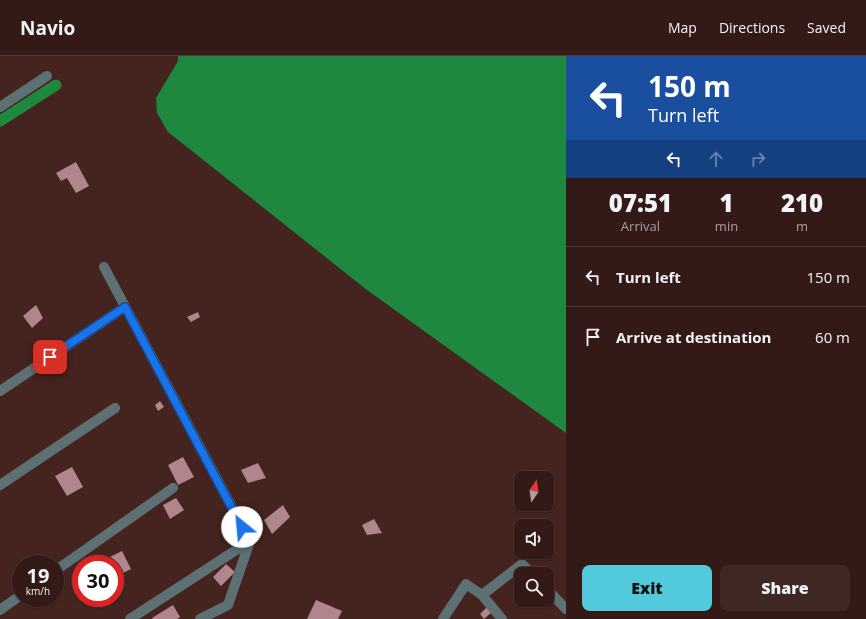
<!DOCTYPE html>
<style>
:root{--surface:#341a16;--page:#3f2723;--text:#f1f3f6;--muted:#a9a1a1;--line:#4e3835;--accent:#53cadc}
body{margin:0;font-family:"Open Sans",sans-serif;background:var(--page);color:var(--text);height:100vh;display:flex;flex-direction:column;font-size:15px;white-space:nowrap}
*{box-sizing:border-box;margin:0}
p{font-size:13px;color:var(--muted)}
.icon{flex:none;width:22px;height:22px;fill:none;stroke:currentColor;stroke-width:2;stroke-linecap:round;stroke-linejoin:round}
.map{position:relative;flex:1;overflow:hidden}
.side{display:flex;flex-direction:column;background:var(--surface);width:300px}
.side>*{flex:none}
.top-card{background:#1a4fa0;color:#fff;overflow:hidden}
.needle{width:26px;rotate:13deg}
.tools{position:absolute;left:514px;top:415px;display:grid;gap:8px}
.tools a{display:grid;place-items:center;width:40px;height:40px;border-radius:8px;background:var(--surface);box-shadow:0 1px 3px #0004,0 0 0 1px var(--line);font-size:20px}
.speed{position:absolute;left:12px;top:499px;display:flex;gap:8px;font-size:20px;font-weight:700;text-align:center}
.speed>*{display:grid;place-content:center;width:52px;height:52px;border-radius:50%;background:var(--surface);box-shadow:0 1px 3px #0004,0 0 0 1px var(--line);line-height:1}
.speed small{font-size:10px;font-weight:400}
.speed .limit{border:6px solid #d22;background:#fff;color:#111}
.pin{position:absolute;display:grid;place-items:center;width:34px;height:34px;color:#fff;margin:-17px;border-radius:8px;box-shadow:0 2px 6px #0006}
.me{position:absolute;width:44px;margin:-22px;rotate:332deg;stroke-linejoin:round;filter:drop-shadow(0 0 3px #0008)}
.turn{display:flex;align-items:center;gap:14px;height:84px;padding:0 16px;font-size:18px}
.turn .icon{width:52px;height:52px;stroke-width:2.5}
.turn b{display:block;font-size:28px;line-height:34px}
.lanes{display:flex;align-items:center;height:38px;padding:0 16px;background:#0003;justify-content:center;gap:20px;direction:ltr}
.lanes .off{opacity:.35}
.eta{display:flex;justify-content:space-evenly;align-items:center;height:68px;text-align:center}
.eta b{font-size:24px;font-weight:800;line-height:28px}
.action{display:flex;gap:8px;margin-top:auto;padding:8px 16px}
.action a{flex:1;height:46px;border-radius:8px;background:var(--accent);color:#111;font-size:16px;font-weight:800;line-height:46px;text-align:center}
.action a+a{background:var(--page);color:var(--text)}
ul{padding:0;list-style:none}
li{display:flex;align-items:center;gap:12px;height:60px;padding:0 16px;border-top:1px solid var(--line)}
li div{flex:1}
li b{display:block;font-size:15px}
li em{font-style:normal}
header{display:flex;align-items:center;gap:24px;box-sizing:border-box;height:56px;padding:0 20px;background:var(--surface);border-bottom:1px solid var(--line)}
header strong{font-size:19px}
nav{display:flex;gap:22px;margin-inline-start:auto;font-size:14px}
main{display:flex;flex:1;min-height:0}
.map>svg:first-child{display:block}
.water{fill:#1f883f}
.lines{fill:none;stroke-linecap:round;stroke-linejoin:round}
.canal{stroke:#1f883f;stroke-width:11}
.building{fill:#b0858b}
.minor{stroke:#5d7074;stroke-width:10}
.route-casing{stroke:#114b97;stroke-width:10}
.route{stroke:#1a73e8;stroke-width:7}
</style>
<header>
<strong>Navio</strong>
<nav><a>Map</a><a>Directions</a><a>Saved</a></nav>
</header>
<main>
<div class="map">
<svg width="566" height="563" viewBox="0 0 566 563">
<rect width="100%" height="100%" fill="#45231e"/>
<path class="water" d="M 178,0 L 566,0 L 566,377 L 367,234 L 168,76 L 157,57 L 156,42 L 178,5 Z"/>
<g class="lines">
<path class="canal" d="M 0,65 L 56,29"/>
</g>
<path class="building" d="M 76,106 L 89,130 L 76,137 L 67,122 L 61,125 L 56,117 Z
M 36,249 L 43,262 L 32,272 L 23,260 Z
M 198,256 L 200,261 L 191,266 L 187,261 Z
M 160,345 L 164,351 L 158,355 L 155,349 Z
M 183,401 L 194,421 L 178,429 L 168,409 Z
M 258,407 L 266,422 L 248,427 L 241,414 Z
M 72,411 L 83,431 L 67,440 L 55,420 Z
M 176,442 L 184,454 L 170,463 L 163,449 Z
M 283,449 L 290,461 L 272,478 L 264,464 Z
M 374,463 L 382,477 L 367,479 L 362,469 Z
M 122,495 L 131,513 L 115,521 L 115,508 L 108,508 L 106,503 Z
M 226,508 L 235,516 L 221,530 L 213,521 Z
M 316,544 L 342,555 L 338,563 L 307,563 Z
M 173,549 L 180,561 L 177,563 L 153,563 L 152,562 Z
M 487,551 L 492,556 L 484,563 L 480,558 Z"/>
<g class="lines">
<path class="minor" d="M 0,51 L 47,20
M 104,211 L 250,485 L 228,549 L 200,563
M 0,335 L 125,251
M 0,429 L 115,352
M 55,515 L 173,432
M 547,533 L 566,553
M 0,554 L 21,539
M 130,563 L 250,485
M 443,563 L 466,528 L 482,539
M 502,563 L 482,539 L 522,508 L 532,518"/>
</g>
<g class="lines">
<g class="route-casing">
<path id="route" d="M 50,301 L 125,251 L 242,471"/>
</g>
<use href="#route" class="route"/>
</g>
</svg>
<div class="tools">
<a><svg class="needle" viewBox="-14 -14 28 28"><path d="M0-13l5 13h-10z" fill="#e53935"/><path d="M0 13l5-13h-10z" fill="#a9a1a1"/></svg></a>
<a><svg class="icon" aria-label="sound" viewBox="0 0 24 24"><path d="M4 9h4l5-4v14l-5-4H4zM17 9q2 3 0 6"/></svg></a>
<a><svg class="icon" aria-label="search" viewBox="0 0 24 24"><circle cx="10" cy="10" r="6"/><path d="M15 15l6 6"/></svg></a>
</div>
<div class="speed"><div>19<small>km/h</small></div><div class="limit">30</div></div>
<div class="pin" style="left:50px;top:301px;background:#d93025"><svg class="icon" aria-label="arrive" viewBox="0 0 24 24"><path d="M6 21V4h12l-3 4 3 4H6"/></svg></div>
<svg class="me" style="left:242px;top:471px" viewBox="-20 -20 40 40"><circle r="19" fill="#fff"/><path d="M0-13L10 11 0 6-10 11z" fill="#1a73e8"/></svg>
</div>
<section class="side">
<div class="top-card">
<div class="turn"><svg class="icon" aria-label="left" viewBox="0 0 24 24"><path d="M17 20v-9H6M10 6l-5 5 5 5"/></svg><div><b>150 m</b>Turn left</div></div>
<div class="lanes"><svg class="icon" aria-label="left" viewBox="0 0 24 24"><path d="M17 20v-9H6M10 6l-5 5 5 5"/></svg><svg class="icon off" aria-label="ahead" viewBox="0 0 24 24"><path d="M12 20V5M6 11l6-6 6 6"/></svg><svg class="icon off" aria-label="right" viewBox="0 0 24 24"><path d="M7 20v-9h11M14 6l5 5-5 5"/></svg></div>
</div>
<div class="eta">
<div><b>07:51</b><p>Arrival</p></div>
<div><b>1</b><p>min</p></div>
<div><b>210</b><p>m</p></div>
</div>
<ul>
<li><svg class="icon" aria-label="left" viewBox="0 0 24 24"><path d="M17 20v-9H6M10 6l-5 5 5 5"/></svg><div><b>Turn left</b></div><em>150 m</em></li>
<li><svg class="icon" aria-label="arrive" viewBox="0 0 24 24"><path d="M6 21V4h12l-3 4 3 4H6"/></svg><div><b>Arrive at destination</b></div><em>60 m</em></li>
</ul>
<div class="action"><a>Exit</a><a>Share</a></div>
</section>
</main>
